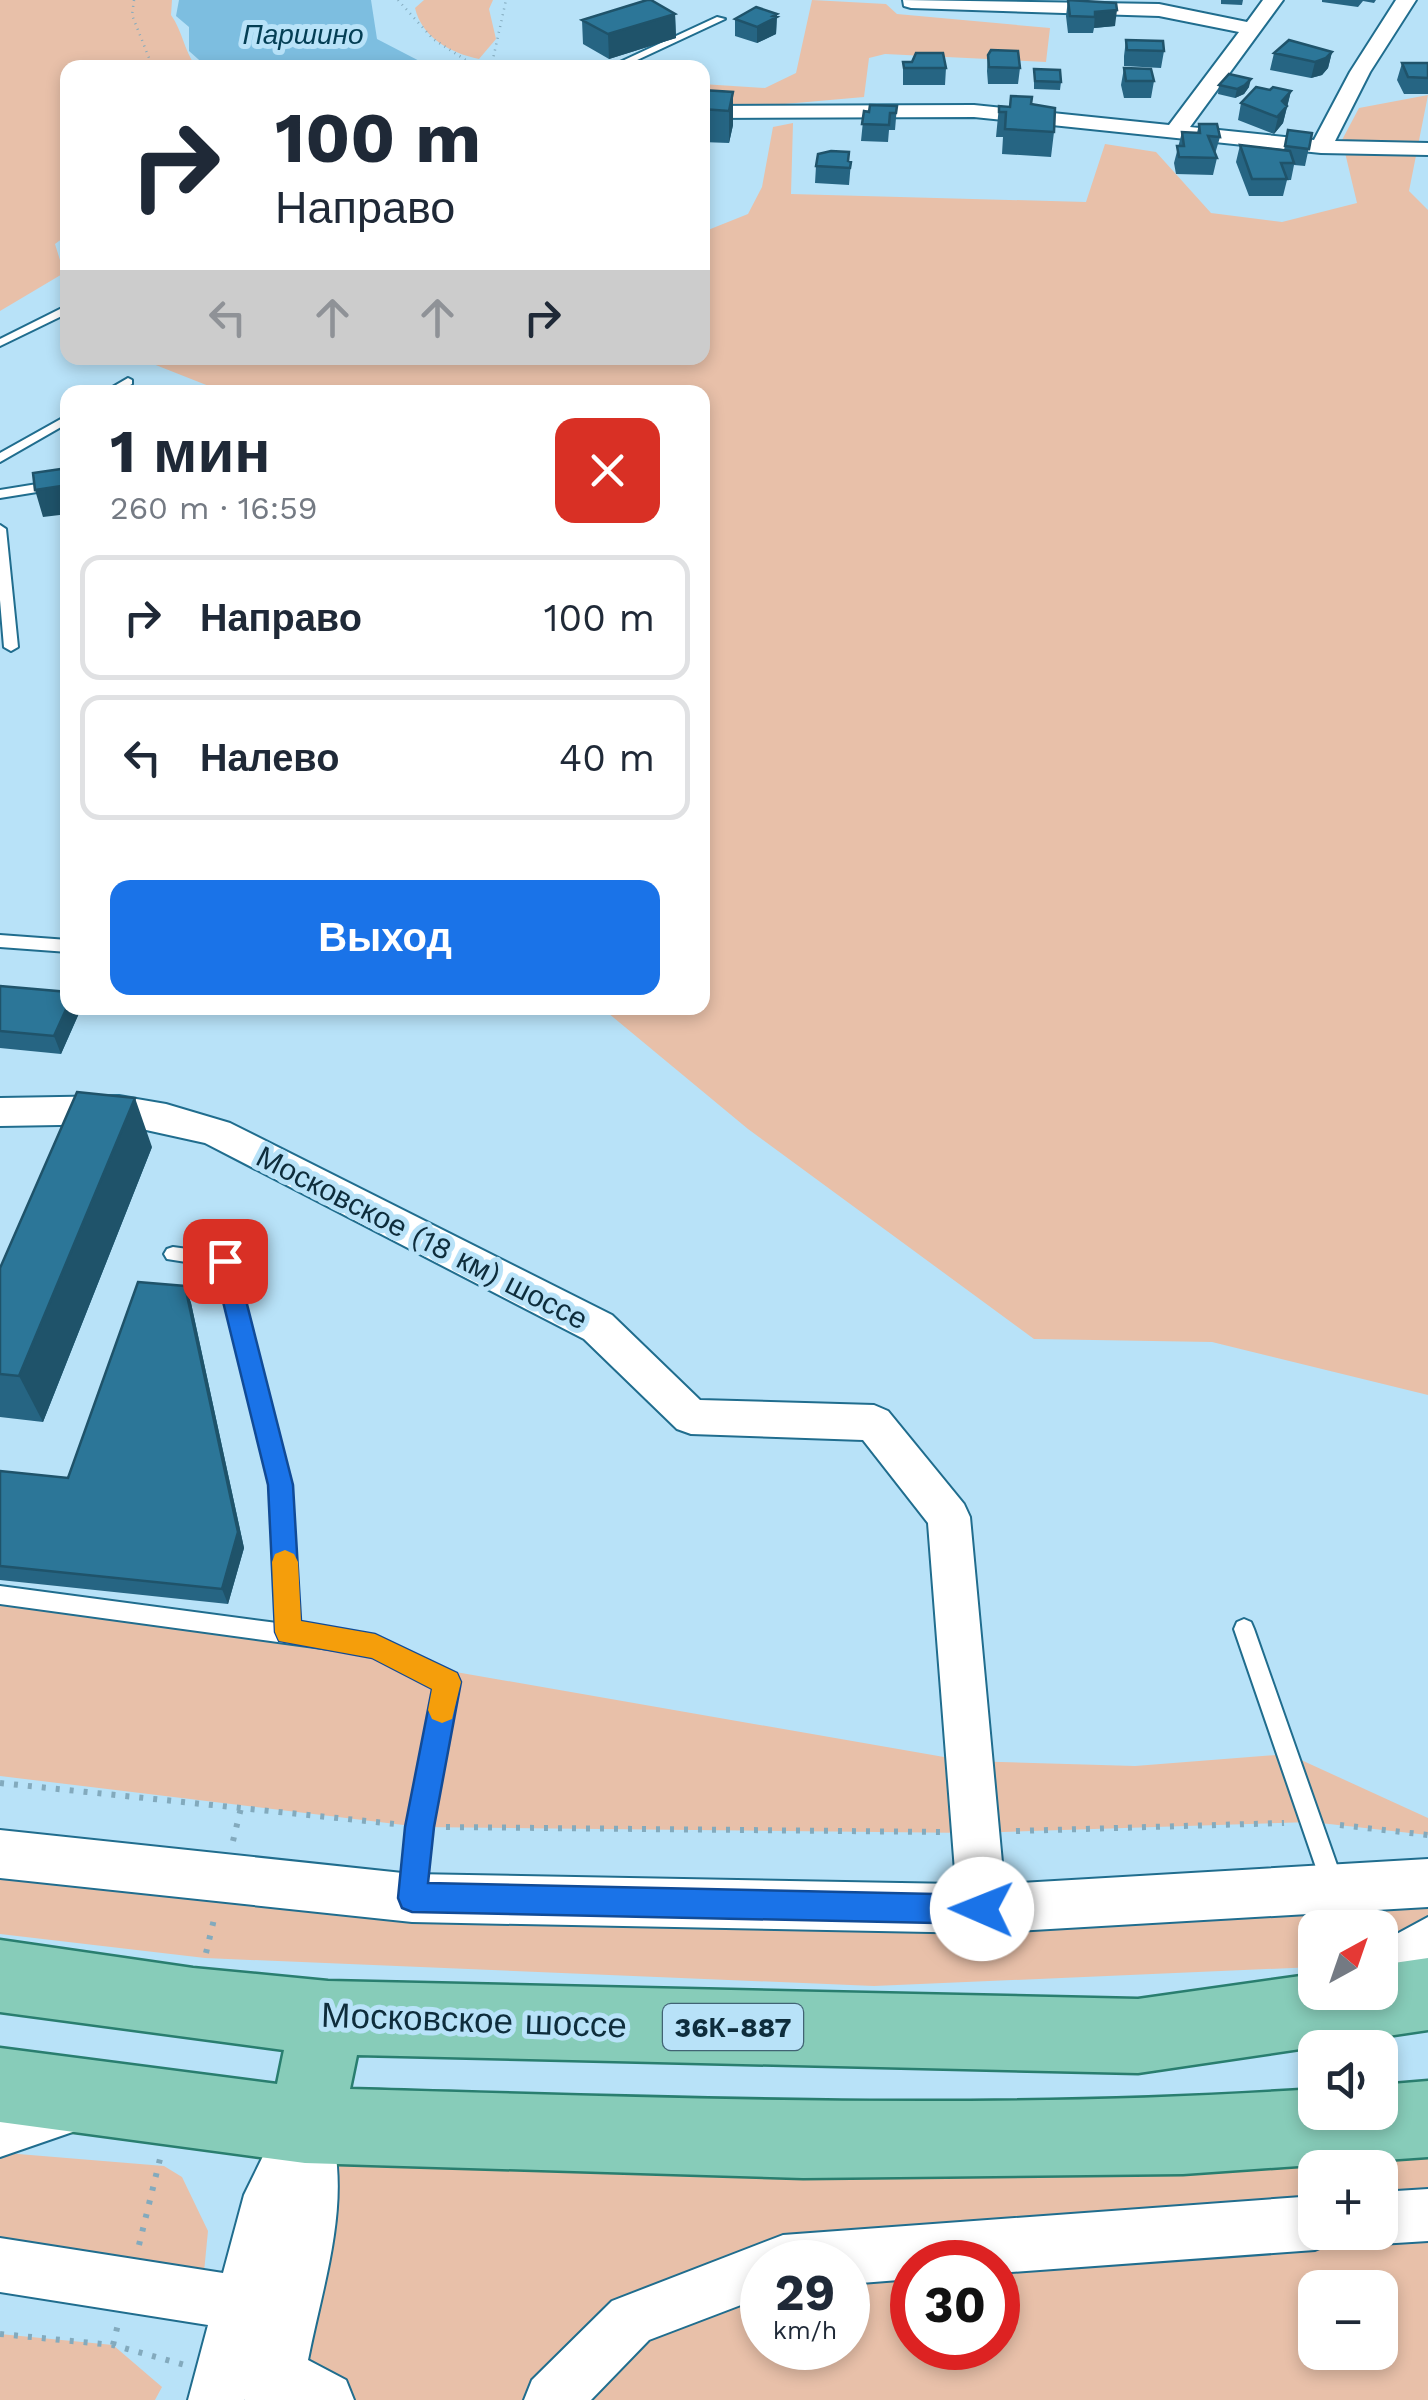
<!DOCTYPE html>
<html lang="ru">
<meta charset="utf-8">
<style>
:root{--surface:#fff;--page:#f6f6f7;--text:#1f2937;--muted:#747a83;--line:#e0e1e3;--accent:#1a73e8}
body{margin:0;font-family:"Work Sans",sans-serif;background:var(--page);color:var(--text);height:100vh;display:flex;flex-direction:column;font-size:38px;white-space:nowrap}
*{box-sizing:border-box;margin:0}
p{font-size:32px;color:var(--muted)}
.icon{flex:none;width:55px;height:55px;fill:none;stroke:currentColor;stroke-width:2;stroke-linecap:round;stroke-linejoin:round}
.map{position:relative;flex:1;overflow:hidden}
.side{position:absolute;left:60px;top:385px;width:650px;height:630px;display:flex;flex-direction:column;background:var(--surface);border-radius:20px;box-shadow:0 5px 15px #0003}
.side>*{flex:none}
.hud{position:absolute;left:60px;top:60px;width:650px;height:305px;border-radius:20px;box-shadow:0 5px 15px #0003;background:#fff;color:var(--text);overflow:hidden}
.needle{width:65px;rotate:40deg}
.tools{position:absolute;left:1298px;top:1910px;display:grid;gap:20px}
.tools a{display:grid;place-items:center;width:100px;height:100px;border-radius:20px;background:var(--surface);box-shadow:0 5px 15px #0003;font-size:50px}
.speed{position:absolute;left:740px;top:2240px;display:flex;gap:20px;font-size:50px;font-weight:700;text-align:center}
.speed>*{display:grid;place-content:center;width:130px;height:130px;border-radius:50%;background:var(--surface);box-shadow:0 5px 15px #0003;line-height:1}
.speed small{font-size:25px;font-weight:400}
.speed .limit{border:15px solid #d22;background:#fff;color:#111}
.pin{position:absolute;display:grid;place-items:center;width:85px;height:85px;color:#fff;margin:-42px;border-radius:20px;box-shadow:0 5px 15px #0006}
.me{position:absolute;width:110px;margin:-55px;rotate:271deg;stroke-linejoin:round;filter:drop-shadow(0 0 8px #0008)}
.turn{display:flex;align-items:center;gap:35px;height:210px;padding:0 50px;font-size:45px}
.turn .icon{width:130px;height:130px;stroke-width:2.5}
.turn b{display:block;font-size:70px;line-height:85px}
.lanes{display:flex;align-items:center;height:95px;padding:0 50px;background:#0003;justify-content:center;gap:50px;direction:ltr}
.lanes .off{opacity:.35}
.round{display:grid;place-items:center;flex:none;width:105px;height:105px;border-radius:20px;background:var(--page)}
.overview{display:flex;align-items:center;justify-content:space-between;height:170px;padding:0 50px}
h1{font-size:60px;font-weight:700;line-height:75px}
.action{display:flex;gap:20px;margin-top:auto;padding:20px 50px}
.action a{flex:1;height:115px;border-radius:20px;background:var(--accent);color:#fff;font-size:40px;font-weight:700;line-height:115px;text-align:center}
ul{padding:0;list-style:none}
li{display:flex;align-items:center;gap:30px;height:125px;margin:0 20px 15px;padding:0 30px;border:5px solid var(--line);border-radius:20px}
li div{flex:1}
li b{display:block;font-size:38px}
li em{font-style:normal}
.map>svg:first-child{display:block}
.green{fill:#e8c0a9;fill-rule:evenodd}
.water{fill:#7dbee0}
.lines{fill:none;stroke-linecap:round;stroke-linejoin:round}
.service-casing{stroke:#206d8e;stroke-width:4}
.minor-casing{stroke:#206d8e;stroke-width:4}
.primary-casing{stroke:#297e6f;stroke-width:5}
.path-far1{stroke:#83aabd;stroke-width:2.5;stroke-dasharray:1 5;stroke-linecap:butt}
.path{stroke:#83aabd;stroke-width:6;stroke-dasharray:4 10;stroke-linecap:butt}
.service{fill:#fff;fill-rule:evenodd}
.minor{fill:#fff;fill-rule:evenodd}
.primary{fill:#87ccb9;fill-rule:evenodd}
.wall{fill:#266583}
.shaded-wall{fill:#1f536a}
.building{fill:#2c7698;stroke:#1f536a;stroke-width:2.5}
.route{fill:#1a73e8;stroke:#114b97;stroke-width:2.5}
.slow{fill:#f59e0b}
.labels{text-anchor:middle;stroke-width:10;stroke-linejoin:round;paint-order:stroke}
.far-water-label{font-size:28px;font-style:italic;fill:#033e54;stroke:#b8e2f8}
.shield{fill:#b8e2f8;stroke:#416374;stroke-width:2.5}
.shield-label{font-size:28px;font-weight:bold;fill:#0e2d3c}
.street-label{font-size:30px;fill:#0e2d3c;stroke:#b8e2f8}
.near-street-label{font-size:35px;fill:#0e2d3c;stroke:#b8e2f8}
</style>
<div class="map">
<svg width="1428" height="2400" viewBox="0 0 1428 2400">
<rect width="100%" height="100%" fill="#b8e2f8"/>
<path class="green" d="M 0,0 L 172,0 L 171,15 C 183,32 183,48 196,67 L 68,68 L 67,235 L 55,244 L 64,273 L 0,311 Z
M 424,0 L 493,0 L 489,9 L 496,39 L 479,59 C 451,53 422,38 415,8 Z
M 812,0 L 886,4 L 897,14 L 1050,28 L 1046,62 L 885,54 L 869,58 L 864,97 L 750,107 L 703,102 L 702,84 L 765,88 L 796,73 Z
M 1428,95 L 1409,191 L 1428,210 L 1428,1395 L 1212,1342 L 1034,1339 L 748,1129 L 602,1008 L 702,1008 L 702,392 L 224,392 L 138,358 L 702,358 L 703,232 L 748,214 L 762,187 L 773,127 L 793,123 L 791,194 L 1086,202 L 1105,144 L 1156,152 L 1211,213 L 1282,222 L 1357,203 L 1342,140 L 1359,108 Z
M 0,1597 L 54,1602 L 967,1761 L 1135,1766 L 1288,1754 L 1428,1818 L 1428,1835 L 1311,1822 L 973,1833 L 420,1827 L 0,1776 Z
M 0,1878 L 354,1905 L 1428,1901 L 1428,1917 L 1380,1942 L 1380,1928 L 1315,1928 L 1315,1967 L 874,1986 L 205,1958 L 0,1934 Z
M 1428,2097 L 1428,2400 L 259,2400 L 305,2125 L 1380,2112 ZM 1315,2168 L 1380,2168 L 1380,2232 L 1315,2232 ZM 762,2262 L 848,2262 L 848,2348 L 762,2348 ZM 912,2262 L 998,2262 L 998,2348 L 912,2348 ZM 1315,2288 L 1380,2288 L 1380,2352 L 1315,2352 Z
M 6,2153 L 164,2166 L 182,2177 L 208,2231 L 204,2272 L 0,2238 L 0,2154 Z
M 0,2334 L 113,2345 L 162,2387 L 155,2400 L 0,2400 Z"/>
<path class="water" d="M 179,0 L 371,0 L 377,39 L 431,67 L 207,67 L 189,51 L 189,27 L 176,16 Z"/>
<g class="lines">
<g class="service-casing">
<path id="service" d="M 717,17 L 725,19 L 620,68 L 607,68 Z
M 68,305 L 68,313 L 0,346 L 0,339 Z
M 128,378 L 132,380 L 132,384 L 118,392 L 104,392 Z
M 68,415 L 68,423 L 0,462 L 0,453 Z
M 68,479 L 68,487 L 0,498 L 0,490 Z
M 0,525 L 6,529 L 18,647 L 11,651 L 4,647 L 0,600 Z
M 0,935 L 68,940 L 68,952 L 0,947 Z
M 173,1247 L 225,1254 L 231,1256 L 234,1261 L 291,1485 L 298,1626 L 375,1636 L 454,1675 L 457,1682 L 431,1827 L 423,1897 L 420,1905 L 412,1908 L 404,1905 L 401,1897 L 409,1827 L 436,1687 L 373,1655 L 0,1604 L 0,1586 L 277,1623 L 271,1485 L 218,1267 L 167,1259 L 164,1254 L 167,1249 Z
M 1244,1619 L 1251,1622 L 1254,1629 L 1344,1885 L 1341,1893 L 1333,1896 L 1325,1893 L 1322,1885 L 1234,1629 L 1237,1622 Z"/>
</g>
<g class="minor-casing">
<path id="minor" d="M 903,0 L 1159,4 L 1247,22 L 1263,0 L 1283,0 L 1190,127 L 1314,140 L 1350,72 L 1396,0 L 1416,0 L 1370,72 L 1335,141 L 1428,143 L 1428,155 L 1321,153 L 974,117 L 702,118 L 702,106 L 974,105 L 1169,125 L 1239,32 L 1159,16 L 911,8 L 904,6 Z
M 119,1096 L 166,1104 L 230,1123 L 612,1315 L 700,1400 L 874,1405 L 888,1411 L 964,1504 L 970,1517 L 1004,1884 L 1428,1859 L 1428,1907 L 982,1933 L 412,1922 L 0,1878 L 0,1830 L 412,1874 L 956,1884 L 928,1523 L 863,1440 L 691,1434 L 677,1429 L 584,1339 L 205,1143 L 119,1124 L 0,1126 L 0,1098 Z
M 1428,1917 L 1428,1969 L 1380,1997 L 1370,1992 L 1380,1992 L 1380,1943 Z
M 69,2083 L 87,2091 L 95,2109 L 87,2127 L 0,2157 L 0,2105 Z
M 305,2099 L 323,2107 C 357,2188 324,2278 308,2360 L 346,2380 L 354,2400 L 244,2400 L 246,2393 L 244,2400 L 188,2400 L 208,2325 L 0,2292 L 0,2238 L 223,2273 L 244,2195 L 287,2107 Z
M 1428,2189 L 1428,2241 L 1380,2244 L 1361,2237 L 1360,2232 L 1380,2232 L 1380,2192 Z
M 1315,2196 L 1315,2232 L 1338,2232 L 1334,2242 L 1315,2250 L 998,2273 L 998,2262 L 912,2262 L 912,2279 L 848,2284 L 848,2262 L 762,2262 L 762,2297 L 649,2340 L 591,2400 L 524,2400 L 532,2380 L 612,2301 L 783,2235 Z"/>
</g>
<g class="primary-casing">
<path id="primary" d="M 0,1940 L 193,1968 L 328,1981 L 1138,1999 L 1315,1974 L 1315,1992 L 1380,1992 L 1380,1965 L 1428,1958 L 1428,2030 L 1138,2073 L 357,2055 L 350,2089 C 672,2098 994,2111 1315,2089 L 1315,2112 L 1380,2112 L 1380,2085 L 1428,2081 L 1428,2157 L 1183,2174 L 803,2178 L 305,2163 L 0,2122 L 0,2048 L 277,2084 L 284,2050 L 0,2012 Z"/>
</g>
<path class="path-far1" d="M 134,0 L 132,15 L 153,68
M 398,0 L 433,39 L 478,68
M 491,68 L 506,0"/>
<path class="path" d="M 0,1783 L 395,1824
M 1340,1825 L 1428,1835
M 446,1827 L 940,1832
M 1016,1831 L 1284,1823
M 233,1841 L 241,1808
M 206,1953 L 215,1915
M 139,2245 L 160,2159
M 0,2334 L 113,2345 L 185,2365
M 113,2345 L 118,2324"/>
<use href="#service" class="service"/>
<use href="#minor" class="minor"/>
<use href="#primary" class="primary"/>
</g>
<path class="wall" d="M 1068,0 L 1115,26 L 1094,28 L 1093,33 L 1068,33 L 1066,16 Z
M 1221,0 L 1243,0 L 1242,5 L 1221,4 Z
M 1322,0 L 1376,0 L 1374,3 L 1363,1 L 1358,7 L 1322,2 Z
M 675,14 L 676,38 L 609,59 L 583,44 L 582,20 Z
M 777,14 L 776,34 L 757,43 L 735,36 L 735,19 Z
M 1126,40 L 1164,51 L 1161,68 L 1124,66 L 1124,56 Z
M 1332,52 L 1328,68 L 1322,75 L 1311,78 L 1270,70 L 1274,53 Z
M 988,55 L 1020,68 L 1018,84 L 988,84 L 987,71 Z
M 903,62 L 946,68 L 945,85 L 903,85 Z
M 1402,63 L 1428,63 L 1428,94 L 1404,94 L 1397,80 Z
M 1124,68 L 1154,81 L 1151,98 L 1124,98 L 1121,85 Z
M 1034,69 L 1061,82 L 1060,90 L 1034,89 Z
M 1219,85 L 1249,87 L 1244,94 L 1235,98 L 1218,94 Z
M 702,90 L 733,92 L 733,125 L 729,143 L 702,142 Z
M 1270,90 L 1291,91 L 1283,123 L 1274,134 L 1238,120 L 1241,103 Z
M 1031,104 L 1054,132 L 1051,157 L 1002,154 L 1003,137 L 996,137 L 999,106 L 1010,107 Z
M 897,106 L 895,130 L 889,130 L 888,142 L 861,141 L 864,111 Z
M 1199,124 L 1220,137 L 1215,154 L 1217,158 L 1213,175 L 1176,174 L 1174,163 L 1182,132 L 1197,133 Z
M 1288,130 L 1312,133 L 1305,166 L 1294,165 L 1291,180 L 1287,180 L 1283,196 L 1249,196 L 1236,162 L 1240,145 L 1284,150 Z
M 848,161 L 851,162 L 849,185 L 815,183 L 816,166 Z
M 0,986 L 80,1011 L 61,1054 L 0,1048 Z
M 152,1147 L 43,1422 L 0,1417 L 0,1268 Z
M 185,1286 L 191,1303 L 244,1548 L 228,1604 L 0,1580 L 0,1471 L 68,1478 Z"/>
<path class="shaded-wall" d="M 1117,10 L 1115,26 L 1094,28 L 1095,12 Z
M 675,14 L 676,38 L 609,59 L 608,34 Z
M 777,14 L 776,34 L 757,43 L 757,27 Z
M 1332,52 L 1328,68 L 1322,75 L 1311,78 L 1315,62 Z
M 1251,79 L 1249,87 L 1244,94 L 1235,98 L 1237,89 Z
M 1291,91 L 1283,123 L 1274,134 L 1282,101 Z
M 733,92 L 733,125 L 729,143 L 729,111 Z
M 68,485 L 68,514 L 43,517 L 35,490 Z
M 68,1005 L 68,1008 L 79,1008 L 80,1011 L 61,1054 L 54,1036 Z
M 135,1098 L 152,1147 L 43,1422 L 19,1376 Z
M 185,1286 L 191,1303 L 244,1548 L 228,1604 L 222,1589 Z"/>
<path class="building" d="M 647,0 L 651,0 L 675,14 L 608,34 L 582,20 Z
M 1068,0 L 1116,3 L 1117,10 L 1095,12 L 1095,17 L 1070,16 Z
M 756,7 L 777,14 L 773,16 L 777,17 L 757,27 L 735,19 Z
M 1126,40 L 1163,41 L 1164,51 L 1127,50 Z
M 1289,40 L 1332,52 L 1326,58 L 1315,62 L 1274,53 Z
M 991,50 L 1018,51 L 1020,68 L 989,67 L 988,55 Z
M 916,53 L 943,53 L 946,68 L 904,68 L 903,62 L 912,62 Z
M 1402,63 L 1428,63 L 1428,78 L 1408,77 Z
M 1124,68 L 1151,69 L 1154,81 L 1126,81 Z
M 1034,69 L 1060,70 L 1061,82 L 1035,81 Z
M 1229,74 L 1251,79 L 1245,85 L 1237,89 L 1219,85 Z
M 1256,87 L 1270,90 L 1273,87 L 1291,91 L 1282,101 L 1287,106 L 1277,117 L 1241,103 Z
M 702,90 L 733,92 L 729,111 L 702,109 Z
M 1011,96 L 1032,97 L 1031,104 L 1055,108 L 1054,132 L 1005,129 L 1006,112 L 999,112 L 999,106 L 1010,107 Z
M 870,105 L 897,106 L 896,113 L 890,113 L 889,125 L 862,124 L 864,111 L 869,112 Z
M 1199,124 L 1217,124 L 1220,137 L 1208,136 L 1217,158 L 1179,157 L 1177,146 L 1184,146 L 1182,132 L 1200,133 Z
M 1288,130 L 1312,133 L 1309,149 L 1285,146 Z
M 1240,145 L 1290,151 L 1294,163 L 1281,163 L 1287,179 L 1252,179 Z
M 831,151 L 849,152 L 848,161 L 851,162 L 850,168 L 816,166 L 818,154 Z
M 68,468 L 68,485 L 35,490 L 33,473 Z
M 0,986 L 68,992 L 68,1005 L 54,1036 L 0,1031 Z
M 77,1092 L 135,1098 L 19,1376 L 0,1374 L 0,1268 Z
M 138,1282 L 185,1286 L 238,1532 L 222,1589 L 0,1566 L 0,1471 L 68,1478 Z"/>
<path class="route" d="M 225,1252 L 233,1254 L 236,1261 L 293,1485 L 301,1621 L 375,1634 L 457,1673 L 461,1682 L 434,1827 L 428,1883 L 982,1895 L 992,1899 L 996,1909 L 992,1920 L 982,1924 L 412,1912 L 402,1908 L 398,1898 L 405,1827 L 432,1689 L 372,1658 L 279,1641 L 275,1632 L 268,1485 L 213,1261 L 217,1254 Z"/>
<path class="slow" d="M 285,1550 L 294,1554 L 298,1562 L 301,1621 L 375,1634 L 457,1673 L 461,1682 L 452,1719 L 442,1723 L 432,1719 L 428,1710 L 432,1689 L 372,1658 L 279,1641 L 275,1632 L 272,1562 L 275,1554 Z"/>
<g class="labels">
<g class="far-water-label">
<text x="303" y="44">Паршино</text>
</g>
<rect class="shield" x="663" y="2004" width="140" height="46" rx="8"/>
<g class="shield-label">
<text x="733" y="2037">36К-887</text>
</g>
<g class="street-label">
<text transform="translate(422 1238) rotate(27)" y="10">Московское (18 км) шоссе</text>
</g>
<g class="near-street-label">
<text transform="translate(474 2020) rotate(2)" y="12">Московское шоссе</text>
</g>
</g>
</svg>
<div class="tools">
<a><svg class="needle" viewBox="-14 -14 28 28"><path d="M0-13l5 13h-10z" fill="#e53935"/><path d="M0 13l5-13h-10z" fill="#747a83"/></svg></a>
<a><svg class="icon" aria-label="sound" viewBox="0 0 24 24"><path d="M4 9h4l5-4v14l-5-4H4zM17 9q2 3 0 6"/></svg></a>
<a>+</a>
<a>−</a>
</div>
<div class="speed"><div>29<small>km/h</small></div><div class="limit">30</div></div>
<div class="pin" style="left:225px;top:1261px;background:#d93025"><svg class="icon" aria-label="arrive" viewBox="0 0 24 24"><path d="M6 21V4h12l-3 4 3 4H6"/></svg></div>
<svg class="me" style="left:982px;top:1909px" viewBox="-20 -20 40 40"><circle r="19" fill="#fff"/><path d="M0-13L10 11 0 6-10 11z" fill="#1a73e8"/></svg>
<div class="hud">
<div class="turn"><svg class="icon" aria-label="right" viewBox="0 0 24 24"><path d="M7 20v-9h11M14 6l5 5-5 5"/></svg><div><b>100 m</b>Направо</div></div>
<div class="lanes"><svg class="icon off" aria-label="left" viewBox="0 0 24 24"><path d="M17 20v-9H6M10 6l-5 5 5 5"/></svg><svg class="icon off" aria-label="ahead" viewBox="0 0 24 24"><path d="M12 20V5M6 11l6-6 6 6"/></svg><svg class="icon off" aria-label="ahead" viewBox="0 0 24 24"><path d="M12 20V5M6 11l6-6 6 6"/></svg><svg class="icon" aria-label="right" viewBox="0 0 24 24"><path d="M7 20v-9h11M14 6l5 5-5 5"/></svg></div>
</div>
<section class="side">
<div class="overview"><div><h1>1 мин</h1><p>260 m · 16:59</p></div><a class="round" style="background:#d93025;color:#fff"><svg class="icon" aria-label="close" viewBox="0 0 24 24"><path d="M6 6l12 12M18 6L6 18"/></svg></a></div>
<ul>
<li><svg class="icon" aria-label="right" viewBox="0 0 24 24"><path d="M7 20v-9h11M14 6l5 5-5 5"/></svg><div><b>Направо</b></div><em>100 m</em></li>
<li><svg class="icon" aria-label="left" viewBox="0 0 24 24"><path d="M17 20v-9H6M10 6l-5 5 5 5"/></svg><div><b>Налево</b></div><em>40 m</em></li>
</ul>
<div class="action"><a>Выход</a></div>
</section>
</div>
